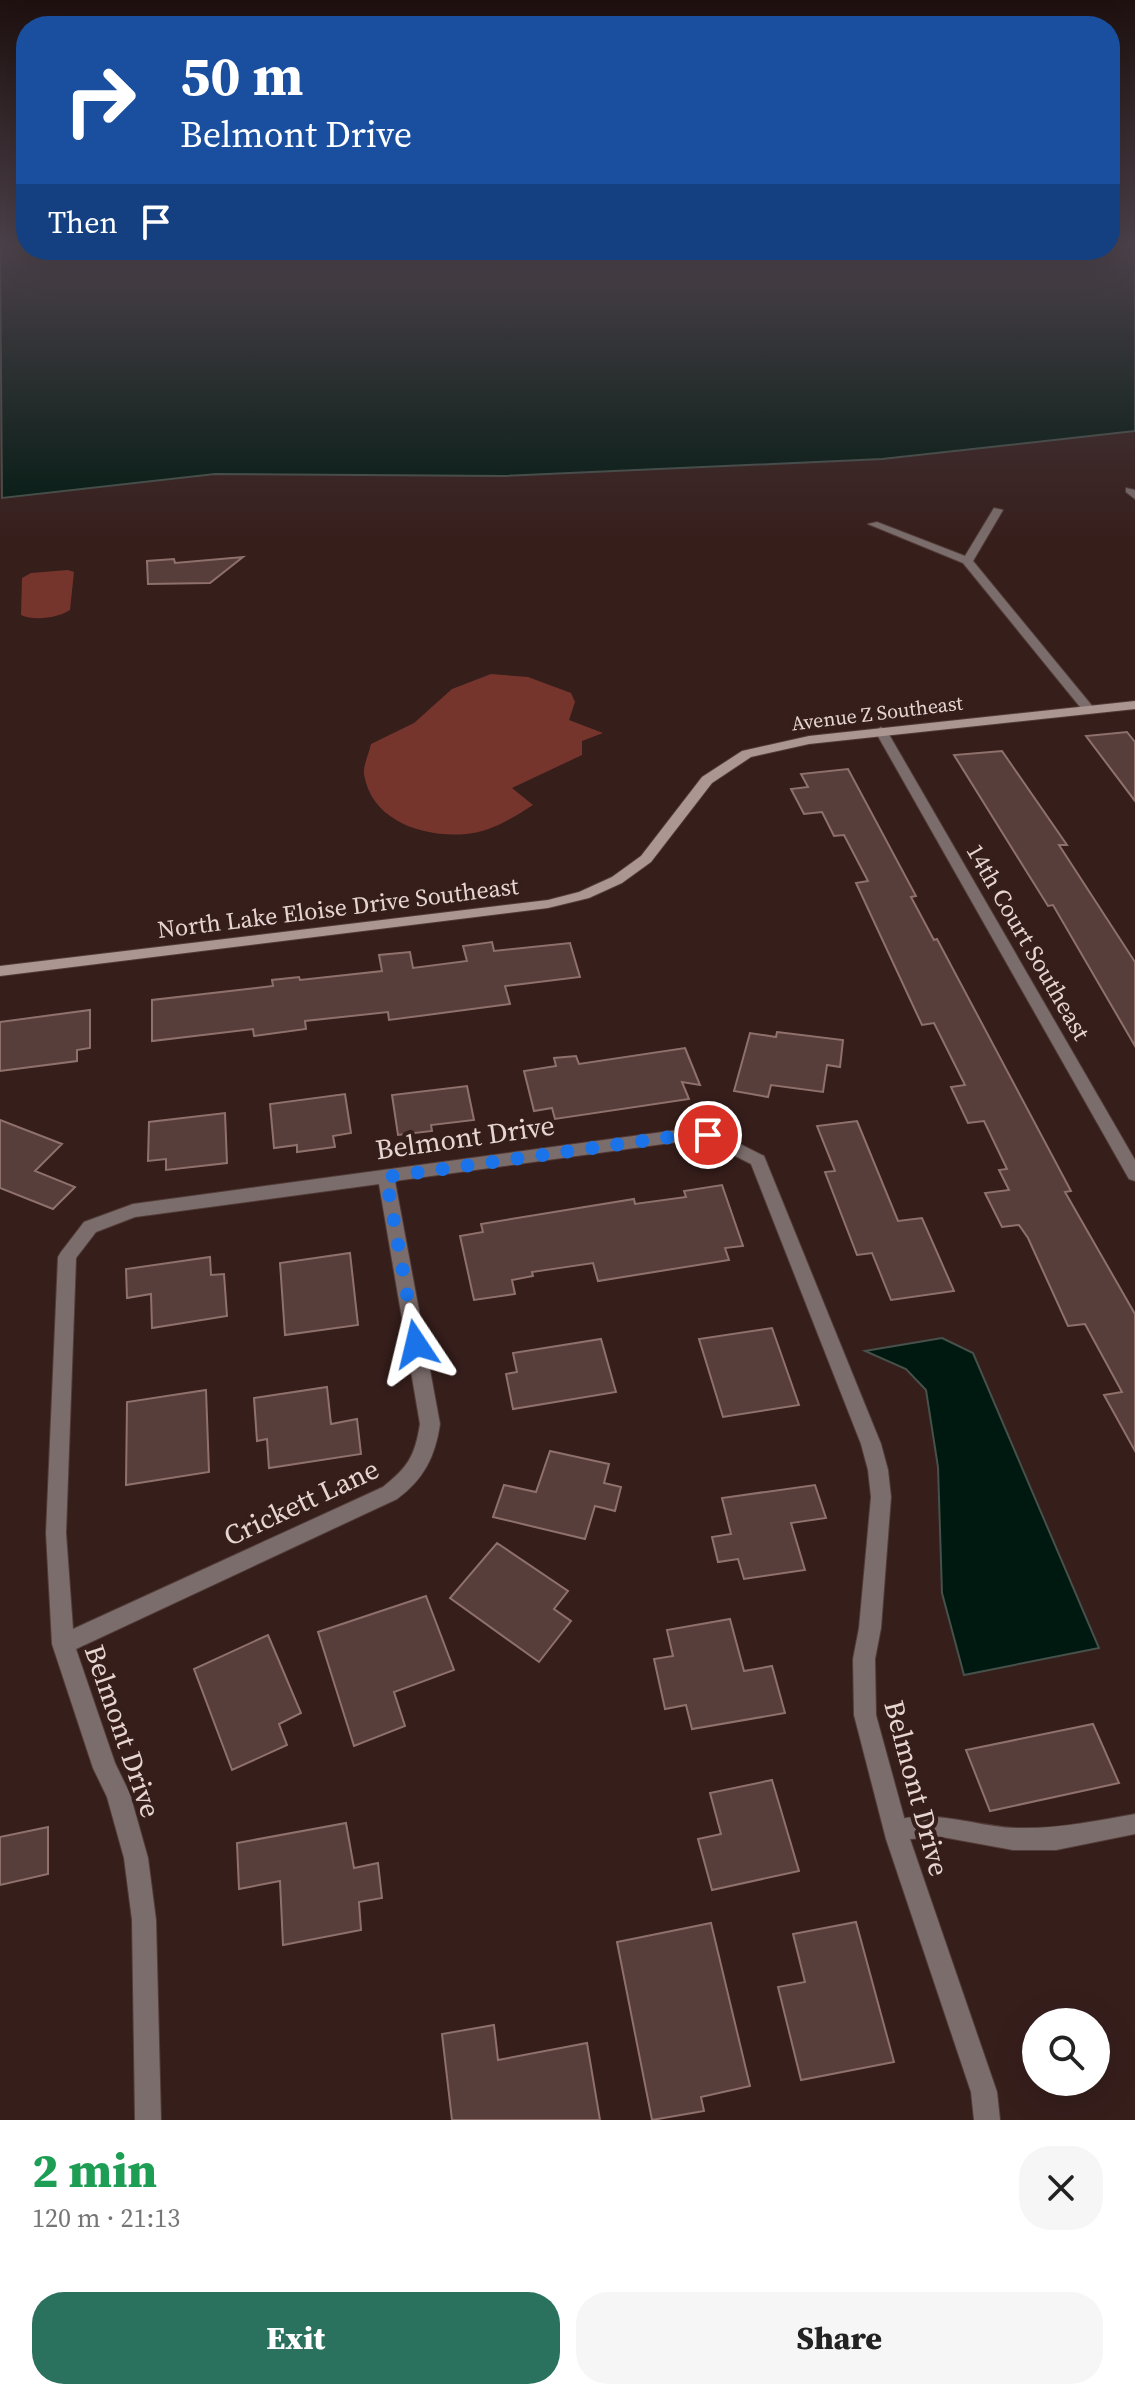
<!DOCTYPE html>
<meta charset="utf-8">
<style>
:root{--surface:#fff;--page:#f6f6f6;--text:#222;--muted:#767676;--accent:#2b725e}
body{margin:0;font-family:"Source Serif 4",serif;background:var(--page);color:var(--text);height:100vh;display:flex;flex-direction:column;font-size:30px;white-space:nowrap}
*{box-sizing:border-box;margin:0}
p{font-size:26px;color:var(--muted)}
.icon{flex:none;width:44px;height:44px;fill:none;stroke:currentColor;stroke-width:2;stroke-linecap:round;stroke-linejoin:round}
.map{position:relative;height:2120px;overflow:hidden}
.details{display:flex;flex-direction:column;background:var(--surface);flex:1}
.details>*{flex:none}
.top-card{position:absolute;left:16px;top:16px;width:1104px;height:244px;border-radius:32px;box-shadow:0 8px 32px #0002;background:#1a4fa0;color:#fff;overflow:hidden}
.fabs{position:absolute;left:1022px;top:2008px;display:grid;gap:16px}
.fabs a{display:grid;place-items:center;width:88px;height:88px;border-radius:50%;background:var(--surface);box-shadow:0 8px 32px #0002;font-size:40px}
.pin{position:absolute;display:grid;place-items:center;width:68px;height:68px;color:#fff;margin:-34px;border:4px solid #fff;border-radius:50%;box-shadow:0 2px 8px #0007}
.me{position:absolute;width:88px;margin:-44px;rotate:350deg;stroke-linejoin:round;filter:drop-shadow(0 0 6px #0008)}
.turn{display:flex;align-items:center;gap:28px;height:168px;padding:0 32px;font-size:36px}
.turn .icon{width:104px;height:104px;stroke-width:2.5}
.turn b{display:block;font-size:56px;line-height:68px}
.then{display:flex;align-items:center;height:76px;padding:0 32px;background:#0003;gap:16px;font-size:30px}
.round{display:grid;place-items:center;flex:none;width:84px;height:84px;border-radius:32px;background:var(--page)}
.overview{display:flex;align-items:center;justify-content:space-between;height:136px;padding:0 32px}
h1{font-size:48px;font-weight:800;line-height:60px;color:#1e9e55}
.primary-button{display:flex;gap:16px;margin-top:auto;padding:16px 32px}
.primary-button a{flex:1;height:92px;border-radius:32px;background:var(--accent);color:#fff;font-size:32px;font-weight:800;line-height:92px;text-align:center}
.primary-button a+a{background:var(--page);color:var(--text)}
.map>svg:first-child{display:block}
.green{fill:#75352c}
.water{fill:#001910;stroke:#45514a;stroke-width:2}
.building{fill:#583e3a;stroke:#8f716c;stroke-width:2}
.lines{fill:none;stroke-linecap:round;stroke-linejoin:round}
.lane-casing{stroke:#523b38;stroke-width:2}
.street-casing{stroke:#523b38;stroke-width:2}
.secondary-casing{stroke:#523b38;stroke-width:2}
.lane{fill:#7b6d6b;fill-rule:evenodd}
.street{fill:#7b6d6b;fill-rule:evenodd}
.secondary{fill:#ab9692;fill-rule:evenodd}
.route{stroke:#1a73e8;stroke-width:14;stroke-dasharray:0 25.2}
.labels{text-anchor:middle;stroke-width:8;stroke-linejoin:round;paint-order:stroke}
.far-street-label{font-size:20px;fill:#e6d5d2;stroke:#361e1b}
.street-label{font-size:24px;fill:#e6d5d2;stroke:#361e1b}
.near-street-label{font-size:28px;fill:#e6d5d2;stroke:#361e1b}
</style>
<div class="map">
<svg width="1135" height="2120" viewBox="0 0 1135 2120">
<rect width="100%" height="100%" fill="#361e1b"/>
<path class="green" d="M 68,570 L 74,572 L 70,610 C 58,618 34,621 21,615 L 22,578 L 31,573 Z
M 491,674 L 528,677 L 571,693 L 575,702 L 569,720 L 603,733 L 582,741 L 582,755 L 512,788 L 533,805 C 513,818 490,832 466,834 C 424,838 371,821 364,774 C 363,766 369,753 371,744 L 414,723 L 452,689 Z"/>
<path class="water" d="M 0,246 L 26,246 L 26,250 L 1110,250 L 1110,246 L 1135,246 L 1135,431 L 882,459 L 503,476 L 215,474 L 2,498 Z
M 942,1338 L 973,1353 L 1099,1648 L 964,1675 L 942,1593 L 938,1467 L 926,1390 L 906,1369 L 865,1351 Z"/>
<path class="building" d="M 243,557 L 210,583 L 148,584 L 147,561 L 174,559 L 175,563 Z
M 1127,732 L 1135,742 L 1135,801 L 1086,736 Z
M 1002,751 L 1067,845 L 1059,845 L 1135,962 L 1135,1046 L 1053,905 L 1048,906 L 954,755 Z
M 848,769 L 916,896 L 911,897 L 934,940 L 937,939 L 1071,1191 L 1065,1192 L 1135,1314 L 1135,1451 L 1104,1395 L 1122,1392 L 1085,1324 L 1068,1326 L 1028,1238 L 1019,1225 L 1002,1227 L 985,1193 L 1009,1190 L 999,1170 L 1007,1169 L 984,1121 L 968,1123 L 951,1087 L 965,1085 L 934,1023 L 922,1025 L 856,883 L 868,881 L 844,835 L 834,836 L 822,812 L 804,814 L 791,789 L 808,787 L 801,774 Z
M 492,942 L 494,951 L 570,943 L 580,977 L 505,986 L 510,1004 L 389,1020 L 388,1012 L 305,1021 L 306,1029 L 254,1036 L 253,1029 L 152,1041 L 152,1000 L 273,986 L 272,980 L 299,977 L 300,980 L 382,971 L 379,955 L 410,952 L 413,968 L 467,961 L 463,946 Z
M 90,1010 L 90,1048 L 77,1050 L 77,1061 L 0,1071 L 0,1022 Z
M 777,1032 L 843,1040 L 840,1067 L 827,1065 L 823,1092 L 771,1085 L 768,1097 L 734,1091 L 750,1033 L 776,1037 Z
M 685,1048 L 700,1085 L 682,1082 L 689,1099 L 555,1119 L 552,1108 L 534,1111 L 524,1071 L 556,1066 L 554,1058 L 576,1056 L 579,1064 Z
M 467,1086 L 474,1120 L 431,1125 L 432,1131 L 398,1135 L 392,1095 Z
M 345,1094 L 351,1133 L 333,1136 L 335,1147 L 297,1152 L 297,1145 L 274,1148 L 270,1104 Z
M 225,1113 L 227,1163 L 166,1170 L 166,1159 L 148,1161 L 149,1122 Z
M 0,1120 L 62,1144 L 35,1171 L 75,1187 L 53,1209 L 0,1188 Z
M 857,1121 L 898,1221 L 922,1218 L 954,1291 L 891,1300 L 872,1253 L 857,1255 L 825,1172 L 835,1171 L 817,1126 Z
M 722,1185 L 743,1246 L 725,1248 L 729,1260 L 598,1281 L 593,1263 L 532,1272 L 533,1276 L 512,1280 L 515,1294 L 474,1300 L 460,1236 L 483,1232 L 481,1224 L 634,1199 L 635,1204 L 686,1197 L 684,1191 Z
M 350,1253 L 358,1325 L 285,1335 L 280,1263 Z
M 210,1257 L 211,1275 L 224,1274 L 227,1316 L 152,1328 L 151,1294 L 127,1298 L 126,1269 Z
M 772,1328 L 799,1405 L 723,1417 L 699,1339 Z
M 601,1339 L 616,1392 L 513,1409 L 506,1374 L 517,1372 L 513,1353 Z
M 327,1387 L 331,1424 L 357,1419 L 361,1454 L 269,1468 L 267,1439 L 257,1441 L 254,1398 Z
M 206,1390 L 209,1472 L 126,1485 L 127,1402 Z
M 550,1451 L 609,1464 L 604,1483 L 621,1487 L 615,1511 L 595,1506 L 585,1539 L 493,1517 L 504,1485 L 536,1492 Z
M 815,1485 L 826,1518 L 791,1523 L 805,1570 L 744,1579 L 738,1559 L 718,1562 L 712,1537 L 731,1534 L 722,1498 Z
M 497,1543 L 568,1591 L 554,1609 L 571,1621 L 539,1662 L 450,1598 Z
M 426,1596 L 454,1670 L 394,1692 L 405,1726 L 354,1746 L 318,1632 Z
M 730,1619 L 744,1671 L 772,1666 L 785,1713 L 692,1729 L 686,1705 L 665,1709 L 654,1659 L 673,1656 L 667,1630 Z
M 268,1635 L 301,1713 L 279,1724 L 287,1745 L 232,1770 L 194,1669 Z
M 1093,1724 L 1119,1783 L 990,1811 L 966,1750 Z
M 772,1780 L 799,1871 L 712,1890 L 698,1839 L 721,1834 L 710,1793 Z
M 346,1823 L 354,1868 L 378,1863 L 382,1898 L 359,1902 L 361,1930 L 283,1945 L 280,1881 L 239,1889 L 237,1843 Z
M 48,1827 L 48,1874 L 0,1885 L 0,1837 Z
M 856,1922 L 894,2062 L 801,2080 L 778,1987 L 805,1982 L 793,1934 Z
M 711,1923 L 750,2086 L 701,2097 L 704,2111 L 652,2120 L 617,1942 Z
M 494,2025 L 498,2060 L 587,2043 L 600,2120 L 452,2120 L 442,2034 Z"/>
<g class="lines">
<g class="lane-casing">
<path id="lane" d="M 1135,1814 L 1135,1834 L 1056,1850 L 1013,1850 L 942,1837 L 895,1840 L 888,1837 L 885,1830 L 888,1823 C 928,1806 976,1827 1017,1828 C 1058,1829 1096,1821 1135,1814 Z"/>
</g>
<g class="street-casing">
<path id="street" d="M 1126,488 L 1135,490 L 1135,499 L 1126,492 Z
M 994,508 L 1003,510 L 973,561 L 1093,707 L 1093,713 L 1085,713 L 963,563 L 868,524 L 877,522 L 965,556 Z
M 881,727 L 887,731 L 1135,1160 L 1135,1181 L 1129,1179 L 875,731 Z
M 685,1129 L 714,1131 L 764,1156 L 881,1444 L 888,1470 L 891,1497 L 881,1628 L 875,1659 L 876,1715 L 910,1839 L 997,2092 L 1000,2120 L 974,2120 L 971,2092 L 886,1839 L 854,1715 L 853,1659 L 859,1628 L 871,1497 L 868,1470 L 861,1444 L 751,1164 L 706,1141 L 685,1141 L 395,1181 L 440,1424 C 435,1457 424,1479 397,1499 L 76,1649 L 115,1763 L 130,1794 L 148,1858 L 156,1920 L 161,2120 L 135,2120 L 132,1920 L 124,1858 L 107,1797 L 93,1768 L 52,1644 L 46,1533 L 58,1257 L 61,1252 L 84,1222 L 133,1204 ZM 379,1184 L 420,1424 C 415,1456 408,1467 383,1487 L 73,1629 L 66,1533 L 76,1258 L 96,1232 L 135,1217 Z"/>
</g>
<g class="secondary-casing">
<path id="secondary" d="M 1135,701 L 1135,709 L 809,744 L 751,757 L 712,783 L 651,862 L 622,883 L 589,898 L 548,908 L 0,976 L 0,966 L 548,900 L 579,892 L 612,877 L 641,856 L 702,777 L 742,751 L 809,736 Z"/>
</g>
<use href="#lane" class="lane"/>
<use href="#street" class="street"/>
<use href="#secondary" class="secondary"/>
</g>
<linearGradient id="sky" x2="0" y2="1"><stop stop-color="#1e100f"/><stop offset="0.45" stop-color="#4c414a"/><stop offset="1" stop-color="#4c414a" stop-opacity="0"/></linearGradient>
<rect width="1135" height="543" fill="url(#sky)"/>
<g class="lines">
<path class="route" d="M 416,1344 L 386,1177 L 685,1135 L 708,1135"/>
</g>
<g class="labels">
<g class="far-street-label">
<text transform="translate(877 713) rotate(-7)" y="7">Avenue Z Southeast</text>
</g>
<g class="street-label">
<text transform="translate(338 908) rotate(-7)" y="8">North Lake Eloise Drive Southeast</text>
<text transform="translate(1028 942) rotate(60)" y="8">14th Court Southeast</text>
</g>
<g class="near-street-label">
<text transform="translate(465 1137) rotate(-8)" y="10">Belmont Drive</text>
<text transform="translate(301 1502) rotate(-25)" y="10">Crickett Lane</text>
<text transform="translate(123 1731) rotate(71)" y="10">Belmont Drive</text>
<text transform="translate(917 1788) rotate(75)" y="10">Belmont Drive</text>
</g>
</g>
</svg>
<div class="fabs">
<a><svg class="icon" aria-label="search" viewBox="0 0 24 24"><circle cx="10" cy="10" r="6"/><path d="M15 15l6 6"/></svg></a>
</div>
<div class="pin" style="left:708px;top:1135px;background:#d93025"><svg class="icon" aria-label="arrive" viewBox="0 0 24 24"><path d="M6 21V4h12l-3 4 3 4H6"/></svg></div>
<svg class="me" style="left:416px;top:1344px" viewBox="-20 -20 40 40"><path d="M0-17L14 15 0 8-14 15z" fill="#1a73e8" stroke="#fff" stroke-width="4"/></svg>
<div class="top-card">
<div class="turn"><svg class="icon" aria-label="right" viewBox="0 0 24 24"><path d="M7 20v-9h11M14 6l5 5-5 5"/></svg><div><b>50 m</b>Belmont Drive</div></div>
<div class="then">Then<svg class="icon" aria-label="arrive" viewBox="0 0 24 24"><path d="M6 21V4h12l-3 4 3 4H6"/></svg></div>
</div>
</div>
<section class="details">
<div class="overview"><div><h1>2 min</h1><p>120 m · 21:13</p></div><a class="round"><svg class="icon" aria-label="close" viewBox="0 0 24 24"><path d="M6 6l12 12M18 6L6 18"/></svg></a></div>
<div class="primary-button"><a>Exit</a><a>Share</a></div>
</section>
